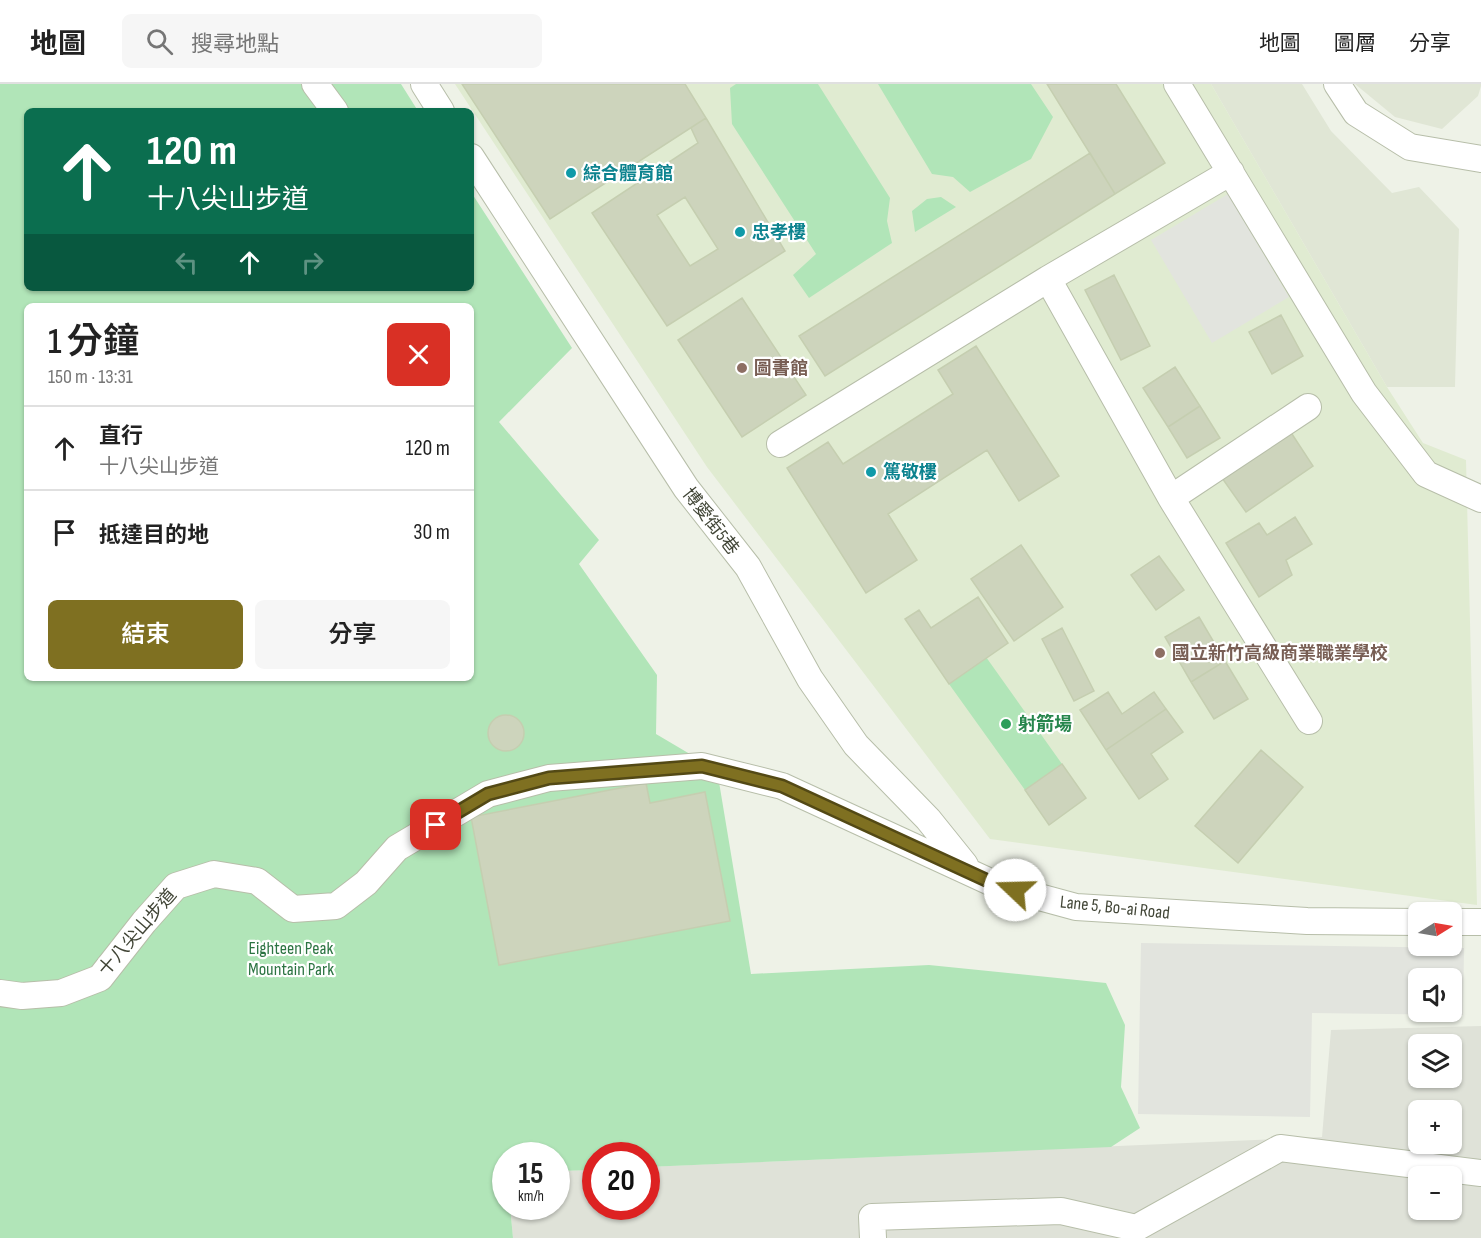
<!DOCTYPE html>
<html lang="zh-TW">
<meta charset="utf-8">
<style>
:root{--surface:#fff;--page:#f6f6f6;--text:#222;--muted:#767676;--line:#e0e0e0;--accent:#7f7021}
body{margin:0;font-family:"Sofia Sans Condensed","Noto Sans TC",sans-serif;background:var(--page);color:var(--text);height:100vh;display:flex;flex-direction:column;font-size:22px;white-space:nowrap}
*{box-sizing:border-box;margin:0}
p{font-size:20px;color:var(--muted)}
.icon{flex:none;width:33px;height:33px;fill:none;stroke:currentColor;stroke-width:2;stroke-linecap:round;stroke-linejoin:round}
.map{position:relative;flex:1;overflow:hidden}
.panel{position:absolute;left:24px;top:219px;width:450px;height:378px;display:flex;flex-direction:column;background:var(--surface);border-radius:9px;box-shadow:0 2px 4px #0004}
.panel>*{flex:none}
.guide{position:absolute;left:24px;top:24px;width:450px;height:183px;border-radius:9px;box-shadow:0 2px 4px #0004;background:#0b6e4f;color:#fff;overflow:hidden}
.needle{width:39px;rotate:79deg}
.tools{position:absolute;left:1408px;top:818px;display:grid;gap:12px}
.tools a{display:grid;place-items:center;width:54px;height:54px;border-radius:9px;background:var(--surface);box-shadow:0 2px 4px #0004;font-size:30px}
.speed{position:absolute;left:492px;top:1058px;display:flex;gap:12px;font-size:30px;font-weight:700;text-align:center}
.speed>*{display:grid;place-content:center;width:78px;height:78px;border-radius:50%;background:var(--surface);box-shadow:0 2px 4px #0004;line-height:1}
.speed small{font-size:15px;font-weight:400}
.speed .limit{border:9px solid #d22;background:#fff;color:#111}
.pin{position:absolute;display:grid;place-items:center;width:51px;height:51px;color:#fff;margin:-26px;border-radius:12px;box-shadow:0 3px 9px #0006}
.me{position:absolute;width:66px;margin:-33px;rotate:291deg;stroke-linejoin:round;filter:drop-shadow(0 0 4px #0008)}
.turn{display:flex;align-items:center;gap:21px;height:126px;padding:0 24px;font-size:27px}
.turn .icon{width:78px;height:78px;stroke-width:2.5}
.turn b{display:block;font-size:42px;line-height:51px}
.lanes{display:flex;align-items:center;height:57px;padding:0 24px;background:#0003;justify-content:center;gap:30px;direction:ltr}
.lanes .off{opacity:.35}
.round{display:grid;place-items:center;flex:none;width:63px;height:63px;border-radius:9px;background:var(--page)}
.headline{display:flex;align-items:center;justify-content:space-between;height:102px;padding:0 24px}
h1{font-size:36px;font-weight:600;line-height:45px}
.primary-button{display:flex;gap:12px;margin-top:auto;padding:12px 24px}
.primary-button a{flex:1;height:69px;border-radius:9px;background:var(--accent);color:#fff;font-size:24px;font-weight:600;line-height:69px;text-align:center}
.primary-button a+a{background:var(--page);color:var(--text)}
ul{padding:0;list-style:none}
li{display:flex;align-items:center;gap:18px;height:84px;padding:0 24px;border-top:2px solid var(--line)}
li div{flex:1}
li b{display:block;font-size:22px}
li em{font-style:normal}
header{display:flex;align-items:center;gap:36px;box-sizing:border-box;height:84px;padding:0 30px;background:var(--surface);border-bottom:2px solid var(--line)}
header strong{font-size:28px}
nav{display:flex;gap:33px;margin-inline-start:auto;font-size:21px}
.search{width:420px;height:54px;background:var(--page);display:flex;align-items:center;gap:15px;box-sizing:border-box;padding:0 21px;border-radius:9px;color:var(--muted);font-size:22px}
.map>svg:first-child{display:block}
.residential{fill:#e0e6d5}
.industrial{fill:#dfe2d8;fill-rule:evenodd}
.education{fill:#e0ebd1}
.green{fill:#b1e5b8;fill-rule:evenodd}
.parking{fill:#e2e4de;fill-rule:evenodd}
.building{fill:#cdd4bc;stroke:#c5ceb0;stroke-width:1.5;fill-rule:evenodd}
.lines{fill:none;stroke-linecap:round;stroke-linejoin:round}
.minor-casing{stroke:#b7bea9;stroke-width:28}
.minor{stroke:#fff;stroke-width:26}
.route-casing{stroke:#534915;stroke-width:15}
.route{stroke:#7f7021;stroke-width:10}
.culture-dot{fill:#0f9aa8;stroke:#fff;stroke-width:2}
.education-dot{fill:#8d6e63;stroke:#fff;stroke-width:2}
.leisure-dot{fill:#2e9e5b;stroke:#fff;stroke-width:2}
.labels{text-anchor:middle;stroke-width:4.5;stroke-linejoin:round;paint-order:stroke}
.culture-label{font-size:18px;font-weight:bold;fill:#0d838f;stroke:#fff;text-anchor:start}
.education-label{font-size:18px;font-weight:bold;fill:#785e54;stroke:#fff;text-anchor:start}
.street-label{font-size:18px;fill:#414536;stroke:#fff}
.leisure-label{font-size:18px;font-weight:bold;fill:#27864d;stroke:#fff;text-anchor:start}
.park-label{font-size:18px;fill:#2c7442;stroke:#fff}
</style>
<header>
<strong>地圖</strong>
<div class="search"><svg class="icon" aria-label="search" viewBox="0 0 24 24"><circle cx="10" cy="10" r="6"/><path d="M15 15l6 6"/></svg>搜尋地點</div>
<nav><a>地圖</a><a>圖層</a><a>分享</a></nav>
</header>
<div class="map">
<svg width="1481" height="1154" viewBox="0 0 1481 1154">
<rect width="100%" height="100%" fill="#eef2e7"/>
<path class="residential" d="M 1211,0 L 1302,0 L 1331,47 L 1392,109 L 1419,103 L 1459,145 L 1455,303 L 1387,303 Z
M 1355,0 L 1481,0 L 1481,2 L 1478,12 L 1442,45 L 1395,33 Z"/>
<path class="industrial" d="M 1481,942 L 1481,1154 L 513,1154 L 510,1122 L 556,1122 L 557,1087 L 595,1086 L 596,1122 L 646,1122 L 647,1083 L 1322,1053 L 1331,946 ZM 1419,960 L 1452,960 L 1452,993 L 1419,993 ZM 1419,1026 L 1452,1026 L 1452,1059 L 1419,1059 ZM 1419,1092 L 1452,1092 L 1452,1125 L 1419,1125 Z"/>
<path class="education" d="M 455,0 L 1211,0 L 1387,303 L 1423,359 L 1466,376 L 1477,821 L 990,755 L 707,383 Z"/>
<path class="green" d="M 0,0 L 401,0 L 418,27 L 27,27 L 27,204 L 471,204 L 471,108 L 572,264 L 499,338 L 599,456 L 579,480 L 657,591 L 656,650 L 717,686 L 751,890 L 929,881 L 1106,899 L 1125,941 L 1121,1003 L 1140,1044 L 1111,1063 L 647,1083 L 646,1071 L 596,1071 L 595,1086 L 557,1087 L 556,1071 L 506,1071 L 506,1122 L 510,1122 L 513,1154 L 0,1154 ZM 27,222 L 471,222 L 471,594 L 27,594 Z
M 736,0 L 818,0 L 890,114 L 887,137 L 892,159 L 809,214 L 793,191 L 816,170 L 732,40 L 730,4 Z
M 878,0 L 1031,0 L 1053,33 L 1031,75 L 970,108 L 953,93 L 932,90 Z
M 941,113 L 956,123 L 915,148 L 912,127 L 927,115 Z
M 986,573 L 1062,680 L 1025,706 L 949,600 Z"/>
<path class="parking" d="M 1228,110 L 1289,213 L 1212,259 L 1151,156 Z
M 1141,859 L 1464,864 L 1463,931 L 1312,929 L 1310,1033 L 1138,1030 ZM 1419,894 L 1452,894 L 1452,927 L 1419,927 Z"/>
<path class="building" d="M 462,0 L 685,0 L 706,34 L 550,135 Z
M 1047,0 L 1116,0 L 1165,79 L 1115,110 Z
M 706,34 L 785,167 L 667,242 L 592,129 L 698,59 L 691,44 ZM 685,113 L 718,165 L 690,182 L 657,131 Z
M 1090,69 L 1115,110 L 825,292 L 799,252 Z
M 1114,191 L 1150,262 L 1121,276 L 1085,206 Z
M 742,214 L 806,311 L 742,353 L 678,256 Z
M 1281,231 L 1303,272 L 1272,290 L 1249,248 Z
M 976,262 L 1059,392 L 1019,417 L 987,366 L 888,430 L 917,476 L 866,509 L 787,384 L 828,358 L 843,380 L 953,310 L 938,286 Z
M 1175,283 L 1200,322 L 1168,343 L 1143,304 Z
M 1200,322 L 1220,354 L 1187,374 L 1168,343 Z
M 1290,347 L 1313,382 L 1246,428 L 1222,394 Z
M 1295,433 L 1312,460 L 1286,476 L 1292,491 L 1259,513 L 1226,459 L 1259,439 L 1267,451 Z
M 1021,461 L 1063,523 L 1014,557 L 971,495 Z
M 1159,472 L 1184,506 L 1156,526 L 1131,491 Z
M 978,513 L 1008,559 L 949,600 L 905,535 L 919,526 L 931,544 Z
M 1199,533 L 1225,577 L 1191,598 L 1165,553 Z
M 1062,544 L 1094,607 L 1074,617 L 1042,555 Z
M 1225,577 L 1248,615 L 1214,635 L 1191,598 Z
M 1108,608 L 1122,630 L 1154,608 L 1166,625 L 1106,666 L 1080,626 Z
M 1166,625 L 1183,648 L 1151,670 L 1168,695 L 1139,715 L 1106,666 Z
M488 649a18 18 0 1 1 36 0a18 18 0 1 1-36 0Z
M 1261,666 L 1303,703 L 1238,779 L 1195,742 Z
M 1062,680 L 1086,714 L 1049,741 L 1025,706 Z
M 646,699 L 650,719 L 705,708 L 730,837 L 499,881 L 471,733 Z"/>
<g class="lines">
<g class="minor-casing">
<path id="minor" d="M 315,0 L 335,27
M 424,0 L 441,27
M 1177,0 L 1364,309 L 1426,390 L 1481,415
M 1337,0 L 1356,29 L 1410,63 L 1481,75
M 471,73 L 686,404 L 748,483 L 810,595 L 856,661 L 928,735 L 965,781
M 1048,195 L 1171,414 L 1309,637
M 780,360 L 1048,195 L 1231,88
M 1171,414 L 1308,323
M 1452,838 L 1481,838
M 0,909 L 22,912 L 61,909 L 100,894 L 144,838 L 176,802 L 214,790 L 257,797 L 293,825 L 336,822 L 366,799 L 397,764 L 488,710 L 549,694 L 702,682 L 782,702 L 999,802 L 1076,823 L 1307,837 L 1419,838
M 873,1154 L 872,1133 L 1061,1127 L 1136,1144 L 1280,1064 L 1481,1089"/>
</g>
<use href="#minor" class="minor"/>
</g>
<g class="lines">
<g class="route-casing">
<path id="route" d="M 436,741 L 488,710 L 549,694 L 702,682 L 782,702 L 999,802 L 1015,806"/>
</g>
<use href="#route" class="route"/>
</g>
<g class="culture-dot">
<circle cx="571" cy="89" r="6"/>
<circle cx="740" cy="148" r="6"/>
<circle cx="871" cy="388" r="6"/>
</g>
<g class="education-dot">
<circle cx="742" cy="284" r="6"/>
<circle cx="1160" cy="569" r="6"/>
</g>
<circle class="leisure-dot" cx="1006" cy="640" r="6"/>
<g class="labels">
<g class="culture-label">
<text x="583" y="95">綜合體育館</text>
<text x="752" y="154">忠孝樓</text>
<text x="883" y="394">篤敬樓</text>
</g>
<g class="education-label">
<text x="754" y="290">圖書館</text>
<text x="1172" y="575">國立新竹高級商業職業學校</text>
</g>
<g class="street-label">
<text transform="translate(711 437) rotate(52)" y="6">博愛街5巷</text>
<text transform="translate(1115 823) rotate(6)" y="6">Lane 5, Bo-ai Road</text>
<text transform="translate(137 848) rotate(-49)" y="6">十八尖山步道</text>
</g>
<g class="leisure-label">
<text x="1018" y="646">射箭場</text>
</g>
<g class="park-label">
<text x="291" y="870">Eighteen Peak<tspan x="291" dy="21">Mountain Park</tspan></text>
</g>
</g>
</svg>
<div class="tools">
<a><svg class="needle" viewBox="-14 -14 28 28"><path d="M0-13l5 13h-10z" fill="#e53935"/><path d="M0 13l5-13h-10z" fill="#767676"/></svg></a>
<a><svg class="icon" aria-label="sound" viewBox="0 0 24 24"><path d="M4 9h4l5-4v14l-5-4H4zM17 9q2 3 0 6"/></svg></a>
<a><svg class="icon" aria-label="layers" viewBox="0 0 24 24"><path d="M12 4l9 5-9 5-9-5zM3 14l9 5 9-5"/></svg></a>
<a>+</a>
<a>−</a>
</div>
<div class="speed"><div>15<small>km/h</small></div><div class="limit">20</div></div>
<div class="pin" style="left:436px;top:741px;background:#d93025"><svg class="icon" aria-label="arrive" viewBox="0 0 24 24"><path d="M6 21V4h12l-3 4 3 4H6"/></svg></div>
<svg class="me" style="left:1015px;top:806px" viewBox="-20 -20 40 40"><circle r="19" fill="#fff"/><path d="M0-13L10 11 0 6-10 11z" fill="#7f7021"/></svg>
<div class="guide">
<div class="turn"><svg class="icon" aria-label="ahead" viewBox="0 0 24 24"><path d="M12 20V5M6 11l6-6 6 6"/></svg><div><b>120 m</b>十八尖山步道</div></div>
<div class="lanes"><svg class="icon off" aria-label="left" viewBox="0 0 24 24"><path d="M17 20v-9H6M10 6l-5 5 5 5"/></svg><svg class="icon" aria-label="ahead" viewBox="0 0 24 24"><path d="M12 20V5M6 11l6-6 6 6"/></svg><svg class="icon off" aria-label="right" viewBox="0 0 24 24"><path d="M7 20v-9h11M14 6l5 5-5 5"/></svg></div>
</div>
<section class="panel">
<div class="headline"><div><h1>1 分鐘</h1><p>150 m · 13:31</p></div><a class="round" style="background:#d93025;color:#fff"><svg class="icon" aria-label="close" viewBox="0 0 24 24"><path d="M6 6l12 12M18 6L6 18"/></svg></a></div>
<ul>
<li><svg class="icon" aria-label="ahead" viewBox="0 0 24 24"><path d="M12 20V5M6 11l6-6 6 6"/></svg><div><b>直行</b><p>十八尖山步道</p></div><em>120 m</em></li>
<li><svg class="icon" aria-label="arrive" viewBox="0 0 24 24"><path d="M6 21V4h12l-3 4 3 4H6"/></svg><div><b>抵達目的地</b></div><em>30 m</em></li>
</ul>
<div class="primary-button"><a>結束</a><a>分享</a></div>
</section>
</div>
